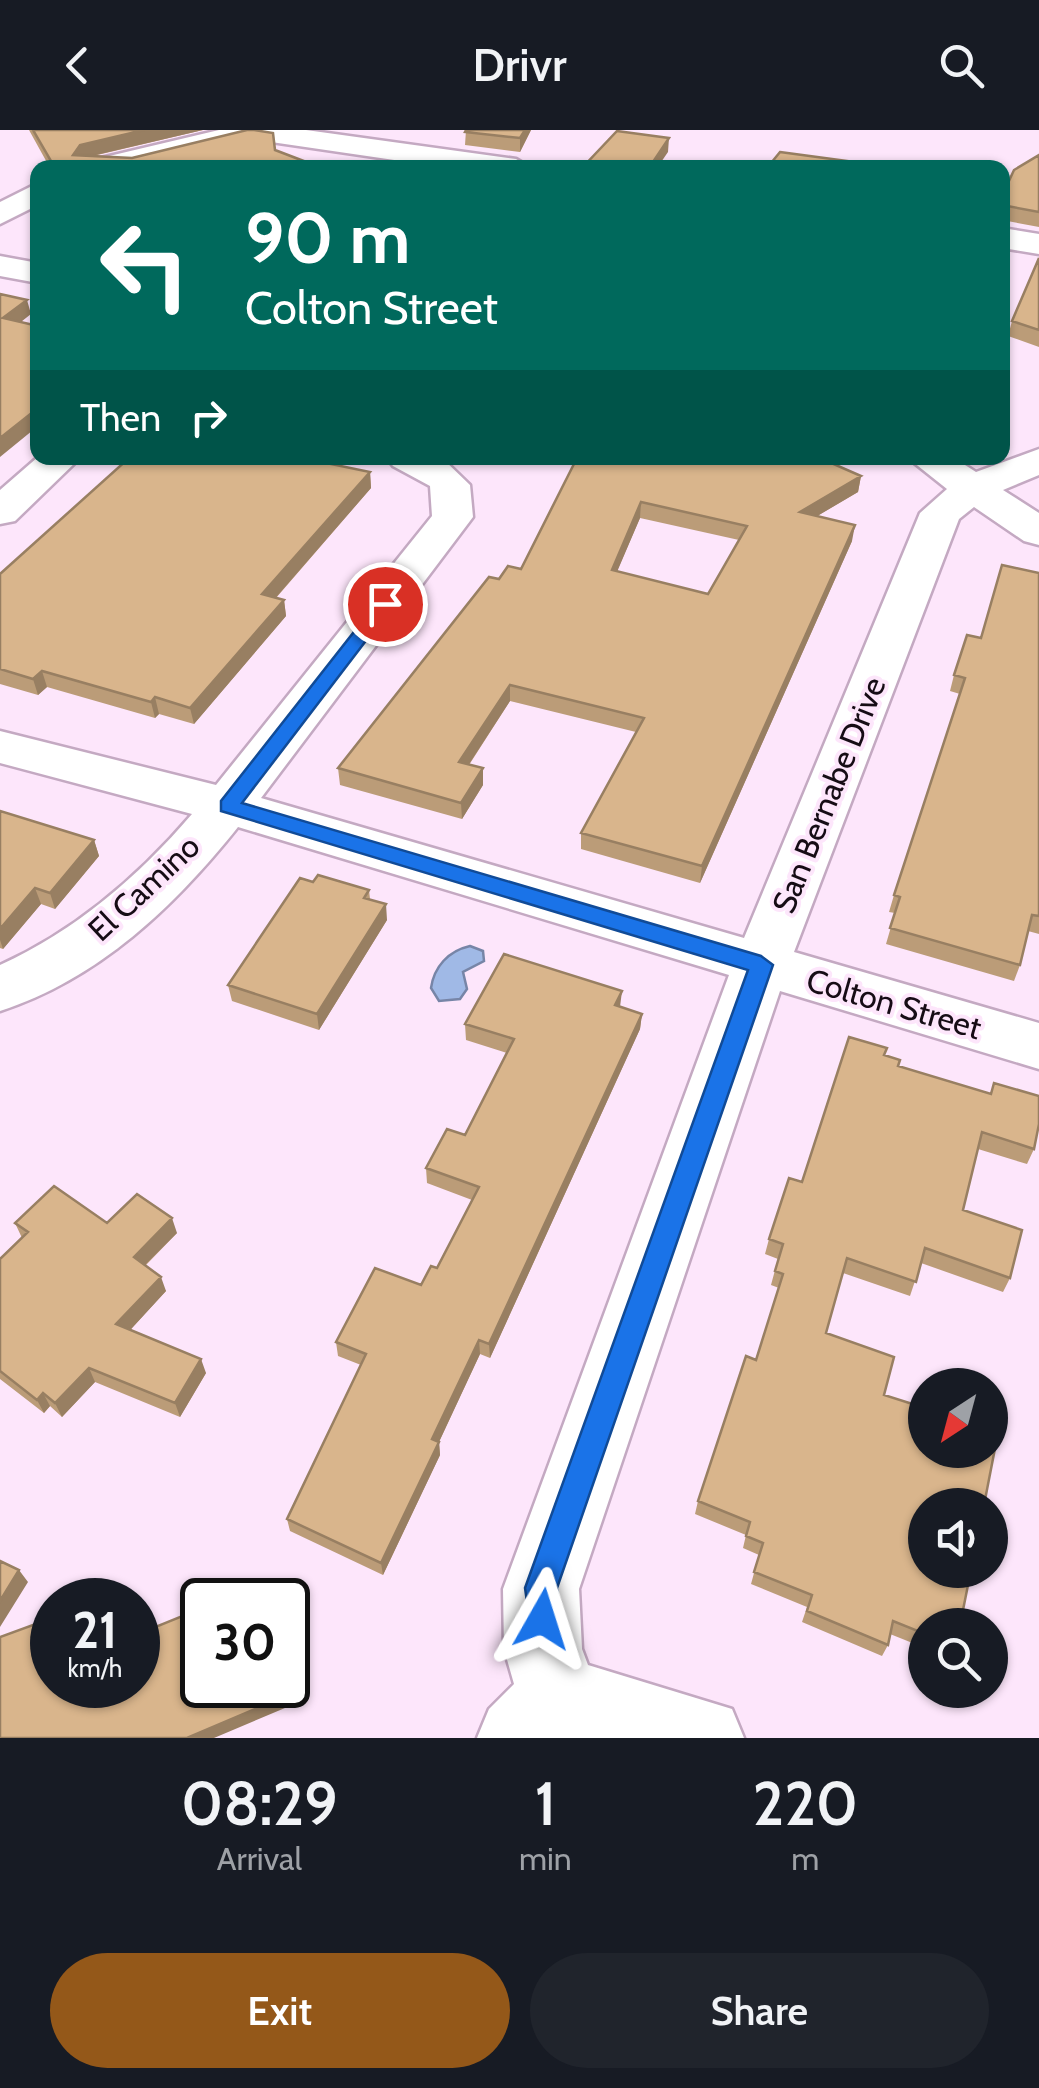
<!DOCTYPE html>
<style>
:root{--surface:#171b24;--page:#20242c;--text:#f1f3f6;--muted:#9ea1a6;--accent:#945819}
body{margin:0;font-family:Cabin,sans-serif;background:var(--page);color:var(--text);height:100vh;display:flex;flex-direction:column;font-size:38px;white-space:nowrap}
*{box-sizing:border-box;margin:0}
p{font-size:32px;color:var(--muted)}
.icon{flex:none;width:55px;height:55px;fill:none;stroke:currentColor;stroke-width:2;stroke-linecap:round;stroke-linejoin:round}
.map{position:relative;height:1608px;overflow:hidden}
.details{display:flex;flex-direction:column;background:var(--surface);flex:1}
.details>*{flex:none}
.hud{position:absolute;left:30px;top:30px;width:980px;height:305px;border-radius:20px;box-shadow:0 2px 8px #0004;background:#00695c;color:#fff;overflow:hidden}
.needle{width:65px;rotate:216deg}
.tools{position:absolute;left:908px;top:1238px;display:grid;gap:20px}
.tools a{display:grid;place-items:center;width:100px;height:100px;border-radius:50%;background:var(--surface);box-shadow:0 2px 8px #0004;font-size:50px}
.speed{position:absolute;left:30px;top:1448px;display:flex;gap:20px;font-size:50px;font-weight:700;text-align:center}
.speed>*{display:grid;place-content:center;width:130px;height:130px;border-radius:50%;background:var(--surface);box-shadow:0 2px 8px #0004;line-height:1}
.speed small{font-size:25px;font-weight:400}
.speed .limit{border:5px solid #111;border-radius:15px;background:#fff;color:#111}
.pin{position:absolute;display:grid;place-items:center;width:85px;height:85px;color:#fff;margin:-42px;border:5px solid #fff;border-radius:50%;box-shadow:0 2px 10px #0007}
.me{position:absolute;width:110px;margin:-55px;rotate:6deg;stroke-linejoin:round;filter:drop-shadow(0 0 8px #0008)}
.turn{display:flex;align-items:center;gap:35px;height:210px;padding:0 50px;font-size:45px}
.turn .icon{width:130px;height:130px;stroke-width:2.5}
.turn b{display:block;font-size:70px;line-height:85px}
.then{display:flex;align-items:center;height:95px;padding:0 50px;background:#0003;gap:20px;font-size:38px}
.eta{display:flex;justify-content:space-evenly;align-items:center;height:170px;text-align:center}
.eta b{font-size:60px;font-weight:600;line-height:70px}
.button{display:flex;gap:20px;margin-top:auto;padding:20px 50px}
.button a{flex:1;height:115px;border-radius:60px;background:var(--accent);color:#fff;font-size:40px;font-weight:600;line-height:115px;text-align:center}
.button a+a{background:var(--page);color:var(--text)}
header{display:flex;justify-content:space-between;align-items:center;height:130px;padding:0 50px;background:var(--surface);font-size:45px;font-weight:600}
.map>svg:first-child{display:block}
.water{fill:#a0b9e6;stroke:#7785a7;stroke-width:2.5}
.lines{fill:none;stroke-linecap:round;stroke-linejoin:round}
.minor-casing{stroke:#c4a9c2;stroke-width:5}
.minor{fill:#fff;fill-rule:evenodd}
.wall{fill:#bb9c78;fill-rule:evenodd}
.shaded-wall{fill:#987f62}
.building{fill:#d9b58c;stroke:#987f62;stroke-width:2.5;fill-rule:evenodd}
.route{fill:#1a73e8;stroke:#114b97;stroke-width:2.5}
.labels{text-anchor:middle;stroke-width:8;stroke-linejoin:round;paint-order:stroke}
.street-label{font-size:32px;fill:#160c15;stroke:#fde6fb}
</style>
<header><svg class="icon" aria-label="back" viewBox="0 0 24 24"><path d="M15 5l-7 7 7 7"/></svg>Drivr<svg class="icon" aria-label="search" viewBox="0 0 24 24"><circle cx="10" cy="10" r="6"/><path d="M15 15l6 6"/></svg></header>
<div class="map">
<svg width="1039" height="1608" viewBox="0 0 1039 1608">
<rect width="100%" height="100%" fill="#fde6fb"/>
<path class="water" d="M 470,816 L 483,821 L 484,831 L 463,842 L 467,859 L 460,869 L 439,871 L 431,858 C 434,837 448,821 470,816 Z"/>
<g class="lines">
<g class="minor-casing">
<path id="minor" d="M 219,0 L 306,0 L 516,29 L 531,38 L 449,38 L 251,9 L 134,38 L 80,38 L 84,32 Z
M 38,53 L 38,75 L 0,94 L 0,72 Z
M 1002,98 L 1039,104 L 1039,124 L 1002,118 Z
M 0,126 L 38,133 L 38,153 L 0,146 Z
M 1039,319 L 1039,345 L 1003,360 L 1039,383 L 1039,415 L 1024,411 L 974,377 L 959,389 L 794,822 L 1039,893 L 1039,939 L 780,861 L 579,1459 L 582,1519 L 588,1535 L 732,1579 L 744,1608 L 477,1608 L 489,1579 L 514,1554 L 504,1519 L 503,1459 L 729,845 L 238,697 C 175,776 99,849 0,881 L 0,835 C 75,801 139,746 192,684 L 0,633 L 0,601 L 216,655 L 432,386 L 430,356 L 393,336 L 387,328 L 442,328 L 470,355 L 473,387 L 261,668 L 744,808 L 920,383 L 947,359 L 908,328 L 954,328 L 976,342 Z
M 38,327 L 80,328 L 15,391 L 0,394 L 0,360 Z"/>
</g>
<use href="#minor" class="minor"/>
</g>
<path class="wall" d="M 29,0 L 203,0 L 93,26 L 132,28 L 275,20 L 322,38 L 50,38 Z
M 466,0 L 531,0 L 520,22 L 465,15 Z
M 1039,25 L 1039,97 L 1002,90 L 1002,66 Z
M 1039,128 L 1039,217 L 1008,206 L 1012,191 Z
M 577,328 L 721,331 L 861,346 L 858,362 L 817,386 L 852,411 L 700,753 L 581,719 L 581,703 L 636,602 L 510,571 L 469,635 L 483,638 L 483,655 L 462,689 L 340,655 L 338,638 L 499,449 L 521,439 ZM 640,388 L 739,410 L 708,464 L 617,441 Z
M 370,342 L 371,358 L 276,468 L 284,470 L 286,486 L 194,594 L 159,584 L 155,588 L 47,557 L 38,565 L 0,554 L 0,444 Z
M 1039,443 L 1039,804 L 1028,801 L 1020,835 L 1014,851 L 886,814 L 895,783 L 889,782 L 894,765 L 960,564 L 950,561 L 954,545 L 981,508 Z
M 0,681 L 94,710 L 99,726 L 55,779 L 41,774 L 3,819 L 0,818 Z
M 313,752 L 369,760 L 370,769 L 387,790 L 319,900 L 232,871 L 228,855 Z
M 620,877 L 642,884 L 640,899 L 490,1228 L 480,1224 L 439,1312 L 440,1325 L 383,1445 L 290,1401 L 287,1389 L 361,1235 L 338,1226 L 336,1212 L 421,1155 L 437,1138 L 472,1070 L 427,1053 L 426,1038 L 465,1005 L 507,923 L 466,910 L 465,894 Z
M 884,925 L 898,936 L 990,964 L 994,953 L 1034,1019 L 1027,1034 L 978,1019 L 963,1080 L 1010,1148 L 1003,1162 L 921,1133 L 910,1166 L 843,1143 L 826,1203 L 884,1265 L 925,1495 L 925,1518 L 890,1504 L 888,1515 L 882,1526 L 802,1492 L 807,1477 L 751,1454 L 759,1425 L 743,1418 L 746,1405 L 695,1384 L 698,1371 L 756,1230 L 779,1158 L 771,1155 L 778,1129 L 765,1124 L 769,1109 L 802,1052 Z
M 15,1093 L 107,1093 L 177,1103 L 146,1135 L 166,1161 L 130,1200 L 206,1243 L 180,1287 L 95,1252 L 62,1287 L 50,1276 L 44,1283 L 0,1249 L 0,1129 L 22,1108 Z"/>
<path class="shaded-wall" d="M 144,0 L 203,0 L 83,28 L 73,25 L 80,15 Z
M 525,0 L 531,0 L 520,22 L 520,8 Z
M 669,8 L 668,22 L 657,38 L 649,38 Z
M 27,170 L 31,184 L 7,203 L 3,188 Z
M 38,278 L 38,296 L 0,327 L 0,308 Z
M 370,342 L 371,358 L 265,480 L 262,464 Z
M 861,346 L 858,362 L 797,398 L 800,382 Z
M 641,372 L 640,388 L 611,456 L 612,440 Z
M 855,395 L 852,411 L 700,753 L 702,736 Z
M 284,470 L 286,486 L 194,594 L 190,578 Z
M 42,541 L 47,557 L 38,565 L 33,549 Z
M 510,555 L 510,571 L 460,648 L 459,632 Z
M 155,567 L 159,584 L 155,588 L 151,572 Z
M 483,638 L 483,655 L 462,689 L 461,673 Z
M 94,710 L 99,726 L 55,779 L 50,763 Z
M 35,758 L 41,774 L 3,819 L 0,810 L 0,799 Z
M 386,774 L 387,790 L 319,900 L 317,884 Z
M 622,861 L 620,877 L 615,875 Z
M 642,884 L 640,899 L 490,1228 L 489,1214 Z
M 172,1088 L 177,1103 L 139,1141 L 134,1127 Z
M 161,1147 L 166,1161 L 122,1209 L 116,1194 Z
M 479,1210 L 480,1224 L 438,1314 L 439,1312 L 440,1325 L 383,1445 L 381,1433 L 432,1309 Z
M 201,1229 L 206,1243 L 180,1287 L 175,1273 Z
M 89,1238 L 95,1252 L 62,1287 L 55,1273 Z
M 43,1263 L 50,1276 L 44,1283 L 37,1270 Z
M 19,1440 L 28,1452 L 0,1497 L 0,1471 Z
M 288,1515 L 304,1570 L 214,1608 L 187,1608 L 288,1518 Z"/>
<path class="building" d="M 33,0 L 144,0 L 80,15 L 73,25 L 132,28 L 247,0 L 254,0 L 273,3 L 275,20 L 322,38 L 55,38 Z
M 466,0 L 525,0 L 520,8 L 465,2 Z
M 617,1 L 669,8 L 649,38 L 582,38 Z
M 780,22 L 899,38 L 767,38 Z
M 1039,25 L 1039,82 L 1002,75 L 1002,66 L 1014,40 Z
M 1039,128 L 1039,200 L 1012,191 Z
M 0,164 L 27,170 L 3,188 L 38,196 L 38,278 L 0,308 Z
M 129,328 L 302,328 L 370,342 L 262,464 L 284,470 L 190,578 L 155,567 L 151,572 L 42,541 L 33,549 L 0,539 L 0,444 Z
M 577,328 L 714,328 L 721,331 L 728,328 L 820,328 L 861,346 L 800,382 L 855,395 L 702,736 L 581,703 L 644,588 L 510,555 L 459,632 L 483,638 L 461,673 L 338,638 L 489,447 L 499,449 L 508,436 L 521,439 ZM 641,372 L 747,396 L 708,464 L 612,440 Z
M 1002,435 L 1039,443 L 1039,786 L 1032,785 L 1020,835 L 890,798 L 900,767 L 894,765 L 965,548 L 954,545 L 967,505 L 981,508 Z
M 0,681 L 94,710 L 50,763 L 35,758 L 0,799 Z
M 318,745 L 369,760 L 364,768 L 386,774 L 317,884 L 228,855 L 300,748 L 313,752 Z
M 504,824 L 622,861 L 615,875 L 642,884 L 489,1214 L 479,1210 L 432,1309 L 439,1312 L 381,1433 L 287,1389 L 366,1224 L 336,1212 L 375,1138 L 421,1155 L 431,1136 L 437,1138 L 479,1057 L 426,1038 L 447,999 L 465,1005 L 514,909 L 465,894 Z
M 849,907 L 887,918 L 884,925 L 900,930 L 898,936 L 991,964 L 994,953 L 1039,966 L 1039,994 L 1034,1019 L 982,1002 L 963,1080 L 1022,1100 L 1010,1148 L 925,1118 L 916,1152 L 847,1128 L 826,1203 L 894,1227 L 884,1265 L 925,1278 L 925,1320 L 990,1320 L 990,1300 L 998,1303 L 984,1375 L 925,1375 L 925,1440 L 971,1440 L 960,1495 L 925,1495 L 925,1504 L 893,1491 L 888,1515 L 807,1481 L 812,1465 L 754,1442 L 763,1413 L 746,1406 L 750,1392 L 698,1371 L 746,1226 L 756,1230 L 783,1144 L 775,1141 L 783,1114 L 769,1109 L 789,1048 L 802,1052 Z
M 54,1056 L 107,1093 L 137,1064 L 172,1088 L 134,1127 L 161,1147 L 116,1194 L 201,1229 L 175,1273 L 89,1238 L 55,1273 L 43,1263 L 37,1270 L 0,1241 L 0,1129 L 28,1102 L 15,1093 Z
M 0,1431 L 19,1440 L 0,1471 Z
M 268,1451 L 274,1470 L 222,1470 Z
M 202,1478 L 202,1555 L 288,1555 L 288,1518 L 300,1560 L 187,1608 L 0,1608 L 0,1507 L 52,1488 L 52,1555 L 138,1555 L 138,1504 Z"/>
<path class="route" d="M 379,470 L 394,474 L 242,673 L 761,826 L 773,835 L 557,1458 L 558,1489 L 554,1500 L 542,1505 L 531,1500 L 525,1458 L 748,840 L 221,681 L 221,671 Z"/>
<g class="labels">
<g class="street-label">
<text transform="translate(829 665) rotate(-68)" y="11">San Bernabe Drive</text>
<text transform="translate(144 758) rotate(-43)" y="11">El Camino</text>
<text transform="translate(894 874) rotate(16)" y="11">Colton Street</text>
</g>
</g>
</svg>
<div class="tools">
<a><svg class="needle" viewBox="-14 -14 28 28"><path d="M0-13l5 13h-10z" fill="#e53935"/><path d="M0 13l5-13h-10z" fill="#9ea1a6"/></svg></a>
<a><svg class="icon" aria-label="sound" viewBox="0 0 24 24"><path d="M4 9h4l5-4v14l-5-4H4zM17 9q2 3 0 6"/></svg></a>
<a><svg class="icon" aria-label="search" viewBox="0 0 24 24"><circle cx="10" cy="10" r="6"/><path d="M15 15l6 6"/></svg></a>
</div>
<div class="speed"><div>21<small>km/h</small></div><div class="limit">30</div></div>
<div class="pin" style="left:385px;top:474px;background:#d93025"><svg class="icon" aria-label="arrive" viewBox="0 0 24 24"><path d="M6 21V4h12l-3 4 3 4H6"/></svg></div>
<svg class="me" style="left:542px;top:1489px" viewBox="-20 -20 40 40"><path d="M0-17L14 15 0 8-14 15z" fill="#1a73e8" stroke="#fff" stroke-width="4"/></svg>
<div class="hud">
<div class="turn"><svg class="icon" aria-label="left" viewBox="0 0 24 24"><path d="M17 20v-9H6M10 6l-5 5 5 5"/></svg><div><b>90 m</b>Colton Street</div></div>
<div class="then">Then<svg class="icon" aria-label="right" viewBox="0 0 24 24"><path d="M7 20v-9h11M14 6l5 5-5 5"/></svg></div>
</div>
</div>
<section class="details">
<div class="eta">
<div><b>08:29</b><p>Arrival</p></div>
<div><b>1</b><p>min</p></div>
<div><b>220</b><p>m</p></div>
</div>
<div class="button"><a>Exit</a><a>Share</a></div>
</section>
